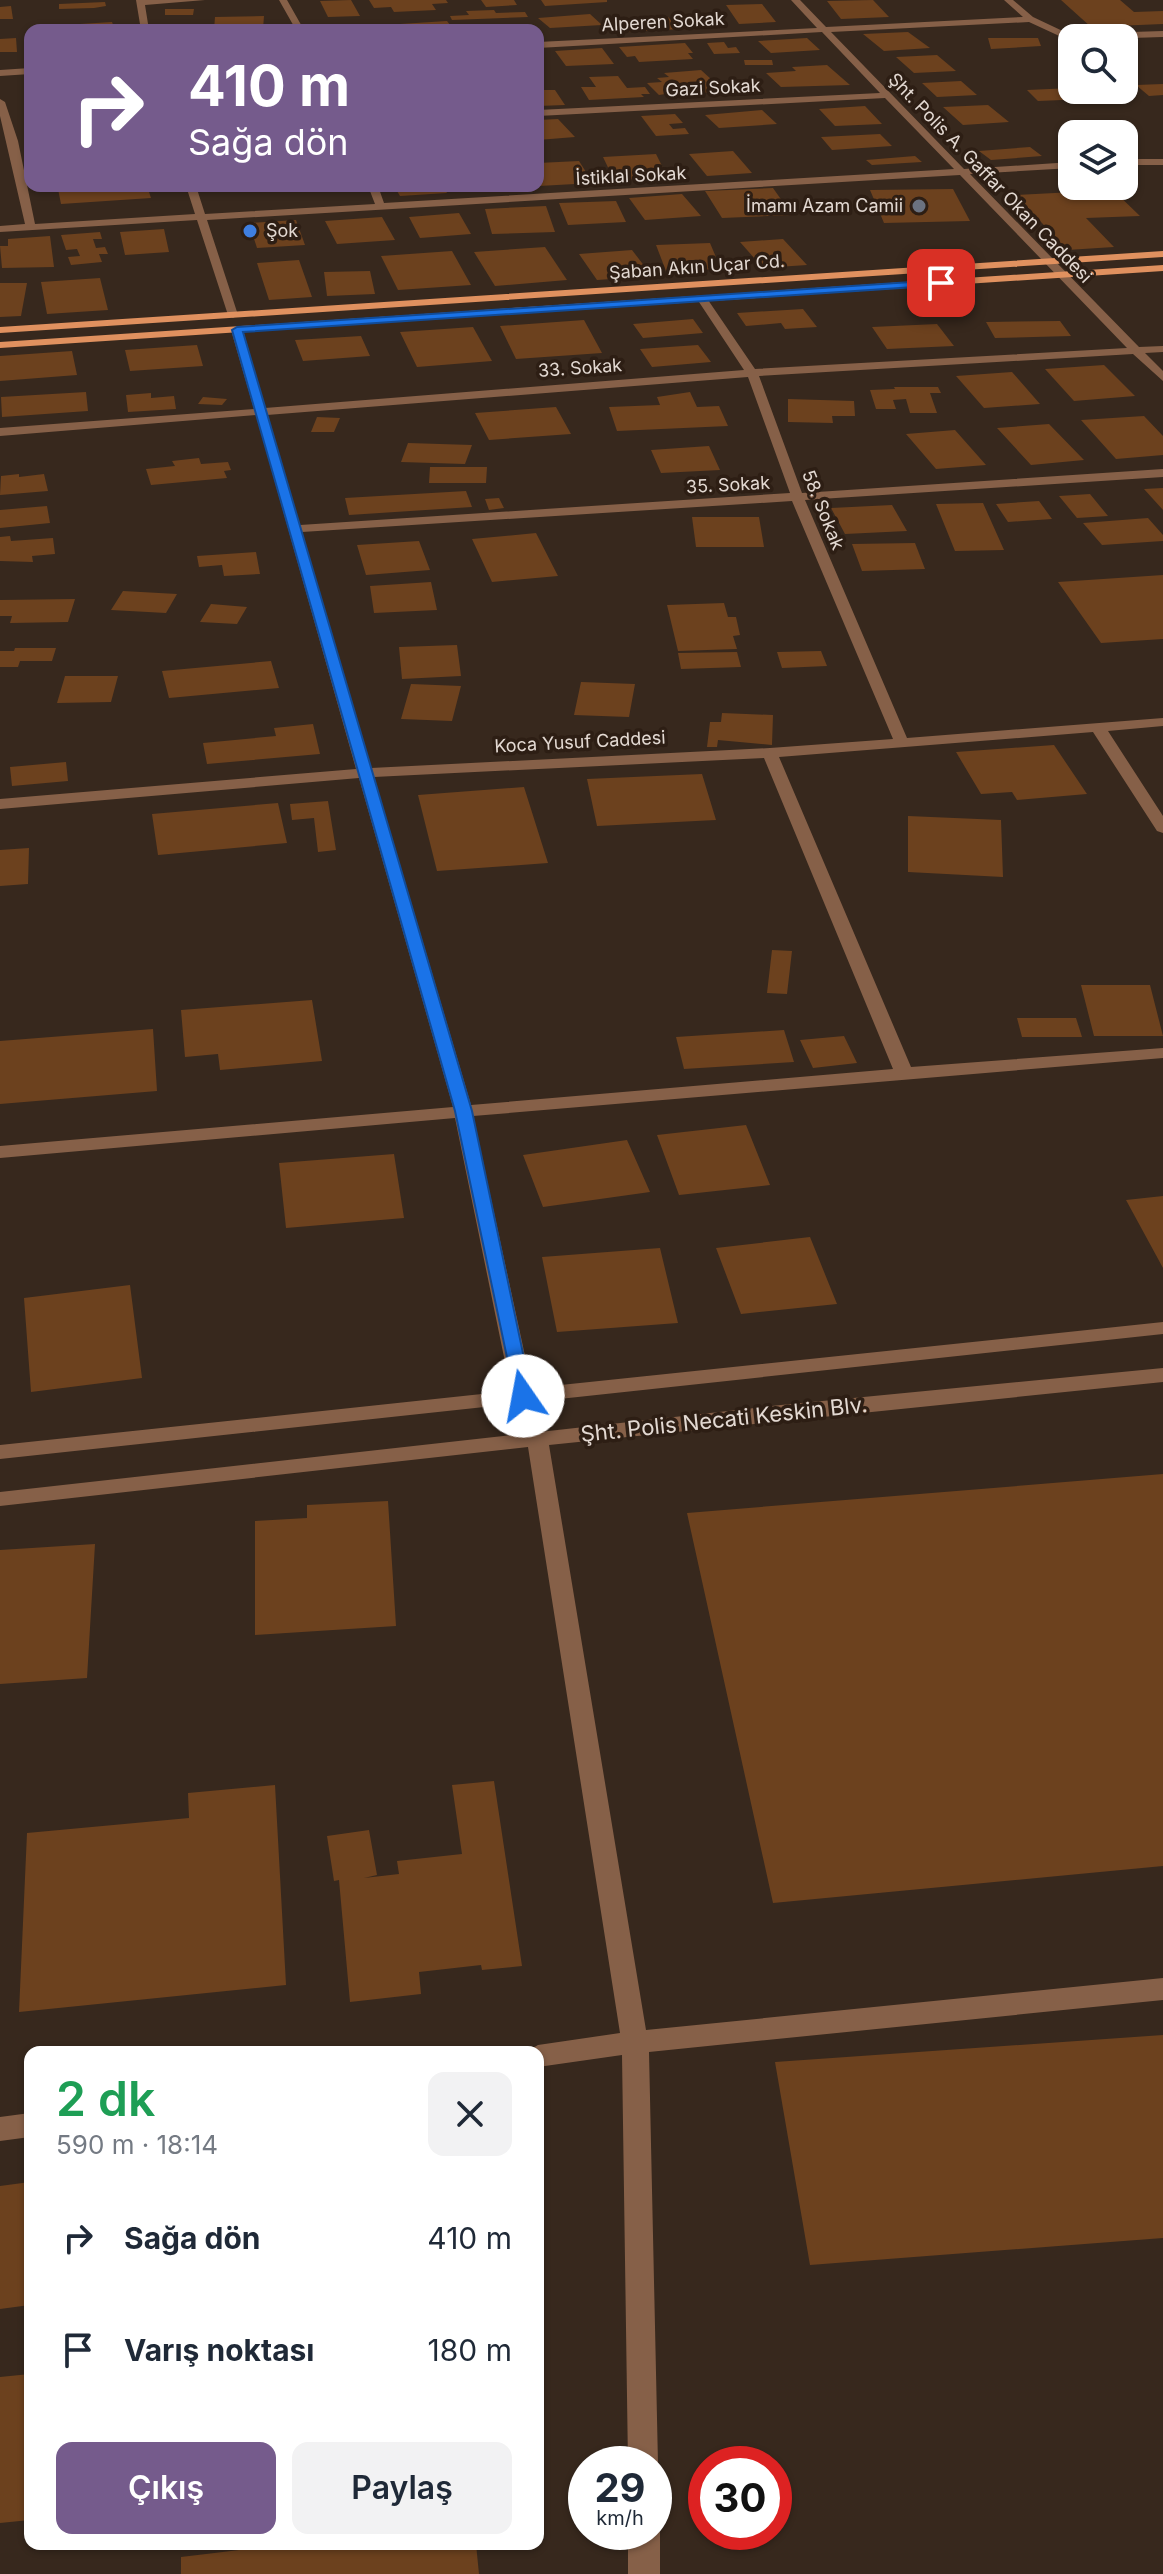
<!DOCTYPE html>
<html lang="tr">
<meta charset="utf-8">
<style>
:root{--surface:#fff;--page:#f2f2f3;--text:#1f2937;--muted:#747a83;--accent:#755b8c}
body{margin:0;font-family:Inter,sans-serif;background:var(--page);color:var(--text);height:100vh;display:flex;flex-direction:column;font-size:30px;white-space:nowrap}
*{box-sizing:border-box;margin:0}
p{font-size:26px;color:var(--muted)}
.icon{flex:none;width:44px;height:44px;fill:none;stroke:currentColor;stroke-width:2;stroke-linecap:round;stroke-linejoin:round}
.map{position:relative;flex:1;overflow:hidden}
.details{position:absolute;left:24px;top:2046px;width:520px;height:504px;display:flex;flex-direction:column;background:var(--surface);border-radius:16px;box-shadow:0 2px 6px #0004}
.details>*{flex:none}
.guide{position:absolute;left:24px;top:24px;width:520px;height:168px;border-radius:16px;box-shadow:0 2px 6px #0004;background:#755b8c;color:#fff;overflow:hidden}
.tools{position:absolute;left:1058px;top:24px;display:grid;gap:16px}
.tools a{display:grid;place-items:center;width:80px;height:80px;border-radius:16px;background:var(--surface);box-shadow:0 2px 6px #0004;font-size:40px}
.speed{position:absolute;left:568px;top:2446px;display:flex;gap:16px;font-size:40px;font-weight:700;text-align:center}
.speed>*{display:grid;place-content:center;width:104px;height:104px;border-radius:50%;background:var(--surface);box-shadow:0 2px 6px #0004;line-height:1}
.speed small{font-size:20px;font-weight:400}
.speed .limit{border:12px solid #d22;background:#fff;color:#111}
.pin{position:absolute;display:grid;place-items:center;width:68px;height:68px;color:#fff;margin:-34px;border-radius:16px;box-shadow:0 4px 12px #0006}
.me{position:absolute;width:88px;margin:-44px;rotate:348deg;stroke-linejoin:round;filter:drop-shadow(0 0 6px #0008)}
.turn{display:flex;align-items:center;gap:28px;height:168px;padding:0 32px;font-size:36px}
.turn .icon{width:104px;height:104px;stroke-width:2.5}
.turn b{display:block;font-size:56px;line-height:68px}
.round{display:grid;place-items:center;flex:none;width:84px;height:84px;border-radius:16px;background:var(--page)}
.headline{display:flex;align-items:center;justify-content:space-between;height:136px;padding:0 32px}
h1{font-size:48px;font-weight:600;line-height:60px;color:#1e9e55}
.button{display:flex;gap:16px;margin-top:auto;padding:16px 32px}
.button a{flex:1;height:92px;border-radius:16px;background:var(--accent);color:#fff;font-size:32px;font-weight:600;line-height:92px;text-align:center}
.button a+a{background:var(--page);color:var(--text)}
ul{padding:0;list-style:none}
li{display:flex;align-items:center;gap:24px;height:112px;padding:0 32px}
li div{flex:1}
li b{display:block;font-size:30px}
li em{font-style:normal}
.map>svg:first-child{display:block}
.building{fill:#6c411e}
.lines{fill:none;stroke-linecap:round;stroke-linejoin:round}
.minor{fill:#866048;fill-rule:evenodd}
.major{fill:#e0915f;fill-rule:evenodd}
.route{fill:#1a73e8;stroke:#114b97;stroke-width:2}
.worship-dot{fill:#6b7280;stroke:#2d1e14;stroke-width:3}
.shop-dot{fill:#3f7fe0;stroke:#2d1e14;stroke-width:3}
.labels{text-anchor:middle;stroke-width:7;stroke-linejoin:round;paint-order:stroke}
.far-street-label{font-size:18px;fill:#e3d9d2;stroke:#2d1e14}
.far-poi-label{font-size:18px;fill:#e3d9d2;stroke:#2d1e14;text-anchor:end}
.street-label{font-size:22px;fill:#e3d9d2;stroke:#2d1e14}
</style>
<div class="map">
<svg width="1163" height="2574" viewBox="0 0 1163 2574">
<rect width="100%" height="100%" fill="#37281d"/>
<path class="building" d="M 351,0 L 360,16 L 328,17 L 320,1 Z
M 369,0 L 446,0 L 448,3 L 432,4 L 436,10 L 394,12 L 391,7 L 374,8 Z
M 481,0 L 514,0 L 517,5 L 486,7 Z
M 541,0 L 607,0 L 607,2 L 545,6 Z
M 873,0 L 889,17 L 841,19 L 827,1 Z
M 1061,0 L 1120,0 L 1134,12 L 1163,11 L 1163,24 L 1091,27 Z
M 105,2 L 106,6 L 94,8 L 59,9 L 59,4 Z
M 762,4 L 776,22 L 739,24 L 726,5 Z
M 11,6 L 13,19 L 0,19 L 0,7 Z
M 165,9 L 194,9 L 193,15 L 165,15 Z
M 494,10 L 496,13 L 525,12 L 528,17 L 452,20 L 450,16 L 469,15 L 466,11 Z
M 590,14 L 602,25 L 550,28 L 538,18 Z
M 264,16 L 263,29 L 214,30 L 215,17 Z
M 668,17 L 680,29 L 630,32 L 619,20 Z
M 447,21 L 454,30 L 405,30 L 400,24 Z
M 112,22 L 115,30 L 65,30 L 64,25 Z
M 908,32 L 930,48 L 884,51 L 863,34 Z
M 16,38 L 17,52 L 0,52 L 0,39 Z
M 807,38 L 820,50 L 771,53 L 758,41 Z
M 988,38 L 1038,38 L 1041,46 L 991,49 Z
M 724,42 L 728,48 L 736,47 L 740,53 L 714,54 L 707,43 Z
M 685,43 L 693,53 L 688,53 L 693,59 L 639,62 L 635,56 L 627,57 L 619,47 Z
M 602,48 L 614,64 L 566,66 L 555,51 Z
M 937,55 L 956,71 L 914,73 L 896,57 Z
M 744,60 L 772,60 L 773,65 L 745,65 Z
M 827,65 L 850,85 L 781,87 L 766,73 L 796,71 L 792,67 Z
M 701,70 L 712,80 L 720,80 L 732,91 L 699,93 L 695,89 L 659,95 L 647,83 L 662,82 L 657,78 L 669,77 L 664,73 Z
M 618,76 L 627,88 L 645,87 L 650,94 L 641,94 L 644,97 L 589,100 L 581,87 L 596,87 L 589,77 Z
M 961,81 L 977,95 L 937,97 L 922,83 Z
M 1163,84 L 1163,95 L 1149,96 L 1136,85 Z
M 1072,88 L 1102,90 L 1111,98 L 1038,101 L 1027,90 Z
M 538,90 L 555,90 L 565,105 L 538,106 Z
M 988,105 L 1009,122 L 963,125 L 943,107 Z
M 865,106 L 882,124 L 835,126 L 819,109 Z
M 762,110 L 777,124 L 719,128 L 705,115 Z
M 675,114 L 683,123 L 669,124 L 673,129 L 685,128 L 689,134 L 656,136 L 641,116 Z
M 558,119 L 575,137 L 538,140 L 538,120 Z
M 880,134 L 892,146 L 832,150 L 821,137 Z
M 1030,147 L 1042,156 L 991,160 L 979,151 Z
M 733,151 L 752,173 L 707,176 L 689,154 Z
M 656,154 L 668,178 L 614,180 L 603,157 Z
M 915,156 L 922,162 L 872,165 L 866,160 Z
M 579,161 L 593,183 L 539,186 L 538,163 Z
M 113,186 L 147,186 L 151,198 L 61,204 L 58,189 Z
M 247,186 L 292,186 L 292,188 L 248,191 Z
M 394,186 L 443,186 L 447,193 L 400,196 Z
M 773,188 L 792,215 L 722,218 L 705,191 Z
M 953,189 L 970,221 L 884,223 L 870,190 Z
M 1113,190 L 1140,216 L 1086,218 L 1114,247 L 1067,250 L 1016,195 Z
M 682,194 L 701,216 L 645,220 L 629,198 Z
M 616,201 L 626,222 L 568,225 L 559,203 Z
M 546,206 L 555,232 L 492,234 L 485,209 Z
M 459,213 L 471,234 L 420,238 L 409,217 Z
M 382,217 L 395,240 L 337,244 L 325,221 Z
M 296,220 L 305,245 L 257,248 L 249,223 Z
M 164,229 L 169,252 L 125,255 L 120,232 Z
M 100,232 L 102,239 L 93,239 L 96,248 L 105,247 L 108,254 L 99,254 L 102,262 L 71,265 L 68,257 L 80,256 L 77,249 L 66,250 L 61,235 Z
M 50,236 L 54,267 L 2,268 L 0,246 L 8,246 L 8,239 Z
M 783,239 L 807,265 L 763,268 L 740,242 Z
M 710,243 L 721,269 L 666,271 L 656,245 Z
M 545,247 L 567,280 L 495,286 L 474,252 Z
M 632,250 L 652,276 L 597,280 L 579,254 Z
M 452,251 L 471,285 L 398,290 L 381,256 Z
M 299,260 L 312,297 L 269,300 L 257,263 Z
M 370,271 L 375,294 L 327,296 L 324,272 Z
M 100,278 L 108,310 L 47,314 L 41,282 Z
M 0,283 L 27,283 L 21,316 L 0,317 Z
M 803,309 L 817,327 L 785,329 L 781,323 L 746,326 L 737,313 Z
M 693,319 L 703,333 L 643,338 L 633,324 Z
M 584,320 L 602,353 L 516,359 L 500,326 Z
M 1060,321 L 1071,336 L 995,338 L 986,322 Z
M 937,324 L 954,346 L 887,349 L 872,327 Z
M 473,327 L 492,361 L 417,367 L 400,332 Z
M 361,336 L 370,356 L 303,361 L 295,340 Z
M 197,345 L 203,366 L 130,371 L 125,350 Z
M 698,345 L 711,362 L 652,367 L 640,349 Z
M 72,351 L 77,375 L 0,381 L 0,356 Z
M 1104,365 L 1135,396 L 1074,401 L 1045,369 Z
M 1012,372 L 1040,404 L 984,408 L 956,376 Z
M 894,387 L 938,387 L 941,393 L 930,393 L 937,413 L 910,413 L 906,399 L 893,400 L 896,409 L 876,409 L 870,390 L 895,389 Z
M 86,392 L 88,411 L 2,417 L 1,397 Z
M 690,392 L 697,407 L 719,406 L 728,426 L 617,431 L 609,407 L 660,405 L 657,397 Z
M 151,393 L 151,398 L 174,396 L 176,409 L 128,412 L 126,395 Z
M 203,397 L 227,399 L 222,405 L 198,404 Z
M 788,399 L 854,401 L 855,416 L 832,416 L 833,423 L 788,422 Z
M 556,407 L 571,434 L 489,440 L 475,413 Z
M 1144,416 L 1163,436 L 1163,455 L 1116,459 L 1081,420 Z
M 317,417 L 340,418 L 334,432 L 311,432 Z
M 1049,424 L 1084,460 L 1031,465 L 997,428 Z
M 955,430 L 986,465 L 936,469 L 906,434 Z
M 408,443 L 472,445 L 465,464 L 401,462 Z
M 709,446 L 720,470 L 661,473 L 651,450 Z
M 199,458 L 201,464 L 228,462 L 231,470 L 224,471 L 227,478 L 151,485 L 146,469 L 175,466 L 172,461 Z
M 430,467 L 487,467 L 486,483 L 429,483 Z
M 19,474 L 19,477 L 44,474 L 48,491 L 0,495 L 1,476 Z
M 1163,488 L 1163,510 L 1144,489 Z
M 466,491 L 472,507 L 349,515 L 345,498 Z
M 1090,494 L 1108,516 L 1077,518 L 1059,496 Z
M 499,498 L 504,508 L 489,510 L 485,499 Z
M 1039,501 L 1052,519 L 1008,522 L 996,504 Z
M 983,503 L 1004,550 L 955,551 L 936,504 Z
M 892,505 L 907,531 L 845,534 L 831,508 Z
M 47,506 L 50,523 L 0,528 L 0,510 Z
M 692,517 L 759,517 L 764,547 L 696,547 Z
M 1148,518 L 1163,535 L 1163,541 L 1102,545 L 1083,523 Z
M 536,533 L 558,576 L 492,582 L 472,539 Z
M 10,536 L 11,541 L 53,538 L 55,554 L 32,556 L 33,562 L 0,561 L 0,537 Z
M 419,541 L 430,570 L 366,575 L 357,545 Z
M 915,543 L 925,569 L 862,571 L 852,544 Z
M 256,552 L 260,574 L 224,576 L 222,565 L 199,567 L 197,556 Z
M 1163,575 L 1163,639 L 1101,643 L 1058,582 Z
M 431,582 L 437,610 L 374,613 L 370,586 Z
M 123,591 L 177,594 L 166,613 L 111,610 Z
M 75,599 L 68,622 L 10,623 L 12,616 L 0,616 L 0,600 Z
M 724,603 L 728,617 L 736,617 L 740,635 L 733,636 L 737,649 L 678,651 L 667,605 Z
M 211,604 L 247,607 L 237,624 L 200,622 Z
M 457,645 L 461,676 L 402,679 L 399,647 Z
M 15,648 L 56,648 L 52,661 L 20,661 L 18,667 L 0,667 L 0,651 L 14,651 Z
M 821,651 L 827,666 L 782,668 L 777,652 Z
M 737,652 L 741,667 L 681,669 L 678,653 Z
M 271,661 L 279,688 L 169,698 L 162,671 Z
M 65,676 L 118,676 L 111,702 L 57,703 Z
M 581,682 L 635,684 L 629,717 L 574,715 Z
M 411,684 L 461,686 L 452,721 L 401,719 Z
M 722,713 L 773,715 L 772,745 L 718,740 L 717,747 L 707,747 L 710,722 L 721,722 Z
M 313,724 L 320,754 L 207,764 L 203,743 L 276,736 L 274,728 Z
M 1054,745 L 1087,794 L 1017,800 L 1012,792 L 981,794 L 956,752 Z
M 66,762 L 68,781 L 12,786 L 10,767 Z
M 702,774 L 716,820 L 597,826 L 587,779 Z
M 524,787 L 548,863 L 437,871 L 418,795 Z
M 328,801 L 336,850 L 318,852 L 314,818 L 292,820 L 290,804 Z
M 278,803 L 287,843 L 158,855 L 152,814 Z
M 908,816 L 1001,820 L 1003,877 L 908,872 Z
M 29,848 L 28,884 L 0,886 L 0,850 Z
M 772,950 L 792,951 L 787,994 L 767,993 Z
M 1081,985 L 1150,985 L 1163,1036 L 1094,1036 Z
M 312,1000 L 322,1061 L 220,1070 L 218,1054 L 185,1057 L 181,1010 Z
M 1017,1018 L 1076,1018 L 1082,1037 L 1022,1037 Z
M 153,1029 L 157,1091 L 0,1104 L 0,1041 Z
M 784,1030 L 794,1062 L 684,1069 L 676,1037 Z
M 844,1036 L 857,1063 L 813,1068 L 800,1040 Z
M 746,1125 L 770,1185 L 679,1195 L 657,1135 Z
M 627,1140 L 650,1192 L 543,1207 L 523,1155 Z
M 394,1154 L 404,1218 L 286,1228 L 279,1163 Z
M 1163,1196 L 1163,1268 L 1126,1200 Z
M 810,1237 L 837,1304 L 741,1314 L 716,1248 Z
M 660,1248 L 678,1323 L 557,1332 L 542,1257 Z
M 130,1285 L 142,1378 L 31,1392 L 24,1298 Z
M 1163,1474 L 1163,1866 L 773,1903 L 687,1513 Z
M 388,1501 L 396,1626 L 255,1635 L 255,1521 L 307,1518 L 307,1505 Z
M 95,1544 L 87,1678 L 0,1684 L 0,1550 Z
M 494,1781 L 522,1966 L 482,1970 L 481,1965 L 419,1972 L 421,1994 L 350,2002 L 339,1880 L 334,1881 L 327,1836 L 369,1830 L 377,1875 L 364,1878 L 399,1874 L 397,1861 L 462,1854 L 452,1785 Z
M 275,1785 L 286,1985 L 19,2012 L 27,1833 L 189,1818 L 188,1793 Z
M 1163,2035 L 1163,2238 L 810,2265 L 775,2062 Z
M 30,2182 L 30,2305 L 0,2309 L 0,2186 Z
M 30,2374 L 30,2520 L 0,2523 L 0,2377 Z
M 290,2544 L 476,2544 L 479,2574 L 181,2574 L 181,2557 Z"/>
<g class="lines">
<path class="minor" d="M 136,0 L 205,0 L 145,5 L 149,30 L 141,30 Z
M 279,0 L 287,0 L 304,30 L 296,30 Z
M 791,0 L 800,0 L 826,27 L 1023,17 L 1004,0 L 1013,0 L 1033,17 L 1069,34 L 1163,31 L 1163,37 L 1068,40 L 1029,22 L 831,32 L 964,169 L 1072,162 L 1072,168 L 970,174 L 1139,347 L 1163,346 L 1163,352 L 1145,353 L 1163,371 L 1163,381 L 1133,354 L 759,376 L 802,493 L 1163,469 L 1163,477 L 805,500 L 907,738 L 1163,718 L 1163,726 L 1108,731 L 1163,816 L 1163,833 L 1157,831 L 1093,732 L 779,757 L 911,1067 L 1163,1048 L 1163,1058 L 473,1116 L 532,1388 L 1163,1322 L 1163,1334 L 0,1459 L 0,1445 L 511,1391 L 455,1118 L 0,1158 L 0,1146 L 453,1107 L 359,778 L 0,809 L 0,799 L 356,769 L 256,415 L 0,436 L 0,428 L 254,409 L 231,330 L 237,327 L 243,330 L 265,408 L 744,370 L 697,299 L 702,296 L 706,297 L 755,369 L 1127,348 L 960,175 L 207,220 L 238,315 L 233,318 L 228,315 L 197,220 L 0,232 L 0,226 L 25,224 L 0,116 L 0,99 L 5,102 L 18,141 L 35,224 L 195,214 L 186,186 L 196,186 L 205,214 L 375,204 L 368,186 L 378,186 L 384,203 L 954,169 L 885,98 L 538,116 L 538,110 L 880,93 L 822,32 L 538,48 L 538,42 L 817,28 ZM 748,377 L 790,493 L 300,525 L 267,415 ZM 792,501 L 893,739 L 770,748 L 371,768 L 302,532 ZM 764,758 L 893,1069 L 471,1105 L 374,777 Z
M 30,68 L 30,74 L 0,76 L 0,70 Z
M 1124,159 L 1163,159 L 1163,165 L 1124,165 Z
M 1163,1368 L 1163,1382 L 549,1445 L 646,2030 L 1163,1978 L 1163,2000 L 649,2052 L 658,2464 L 654,2474 L 654,2464 L 628,2464 L 622,2055 L 538,2067 L 538,2052 L 526,2052 L 538,2045 L 620,2033 L 528,1447 L 0,1506 L 0,1492 L 781,1405 Z
M 30,2113 L 30,2137 L 0,2141 L 0,2117 Z
M 654,2521 L 660,2532 L 660,2574 L 628,2574 L 628,2532 L 654,2532 Z"/>
<path class="major" d="M 1163,251 L 1163,257 L 0,333 L 0,327 Z
M 1163,265 L 1163,271 L 0,348 L 0,342 Z"/>
</g>
<path class="route" d="M 941,280 L 944,285 L 243,332 L 472,1111 L 532,1396 L 530,1400 L 516,1400 L 455,1111 L 232,330 L 237,327 Z"/>
<circle class="worship-dot" cx="919" cy="206" r="8"/>
<circle class="shop-dot" cx="250" cy="231" r="8"/>
<g class="labels">
<g class="far-street-label">
<text transform="translate(663 22) rotate(-3)" y="6">Alperen Sokak</text>
<text transform="translate(713 88) rotate(-3)" y="6">Gazi Sokak</text>
<text transform="translate(631 176) rotate(-3)" y="6">İstiklal Sokak</text>
<text transform="translate(990 178) rotate(46)" y="6">Şht. Polis A. Gaffar Okan Caddesi</text>
<text transform="translate(697 267) rotate(-4)" y="6">Şaban Akın Uçar Cd.</text>
<text transform="translate(580 368) rotate(-4)" y="6">33. Sokak</text>
<text transform="translate(728 485) rotate(-3)" y="6">35. Sokak</text>
<text transform="translate(823 510) rotate(68)" y="6">58. Sokak</text>
<text transform="translate(580 742) rotate(-3)" y="6">Koca Yusuf Caddesi</text>
</g>
<g class="far-poi-label">
<text x="903" y="212">İmamı Azam Camii</text>
<text x="266" y="237" text-anchor="start">Şok</text>
</g>
<g class="street-label">
<text transform="translate(724 1419) rotate(-6)" y="8">Şht. Polis Necati Keskin Blv.</text>
</g>
</g>
</svg>
<div class="tools">
<a><svg class="icon" aria-label="search" viewBox="0 0 24 24"><circle cx="10" cy="10" r="6"/><path d="M15 15l6 6"/></svg></a>
<a><svg class="icon" aria-label="layers" viewBox="0 0 24 24"><path d="M12 4l9 5-9 5-9-5zM3 14l9 5 9-5"/></svg></a>
</div>
<div class="speed"><div>29<small>km/h</small></div><div class="limit">30</div></div>
<div class="pin" style="left:941px;top:283px;background:#d93025"><svg class="icon" aria-label="arrive" viewBox="0 0 24 24"><path d="M6 21V4h12l-3 4 3 4H6"/></svg></div>
<svg class="me" style="left:523px;top:1396px" viewBox="-20 -20 40 40"><circle r="19" fill="#fff"/><path d="M0-13L10 11 0 6-10 11z" fill="#1a73e8"/></svg>
<div class="guide">
<div class="turn"><svg class="icon" aria-label="right" viewBox="0 0 24 24"><path d="M7 20v-9h11M14 6l5 5-5 5"/></svg><div><b>410 m</b>Sağa dön</div></div>
</div>
<section class="details">
<div class="headline"><div><h1>2 dk</h1><p>590 m · 18:14</p></div><a class="round"><svg class="icon" aria-label="close" viewBox="0 0 24 24"><path d="M6 6l12 12M18 6L6 18"/></svg></a></div>
<ul>
<li><svg class="icon" aria-label="right" viewBox="0 0 24 24"><path d="M7 20v-9h11M14 6l5 5-5 5"/></svg><div><b>Sağa dön</b></div><em>410 m</em></li>
<li><svg class="icon" aria-label="arrive" viewBox="0 0 24 24"><path d="M6 21V4h12l-3 4 3 4H6"/></svg><div><b>Varış noktası</b></div><em>180 m</em></li>
</ul>
<div class="button"><a>Çıkış</a><a>Paylaş</a></div>
</section>
</div>
